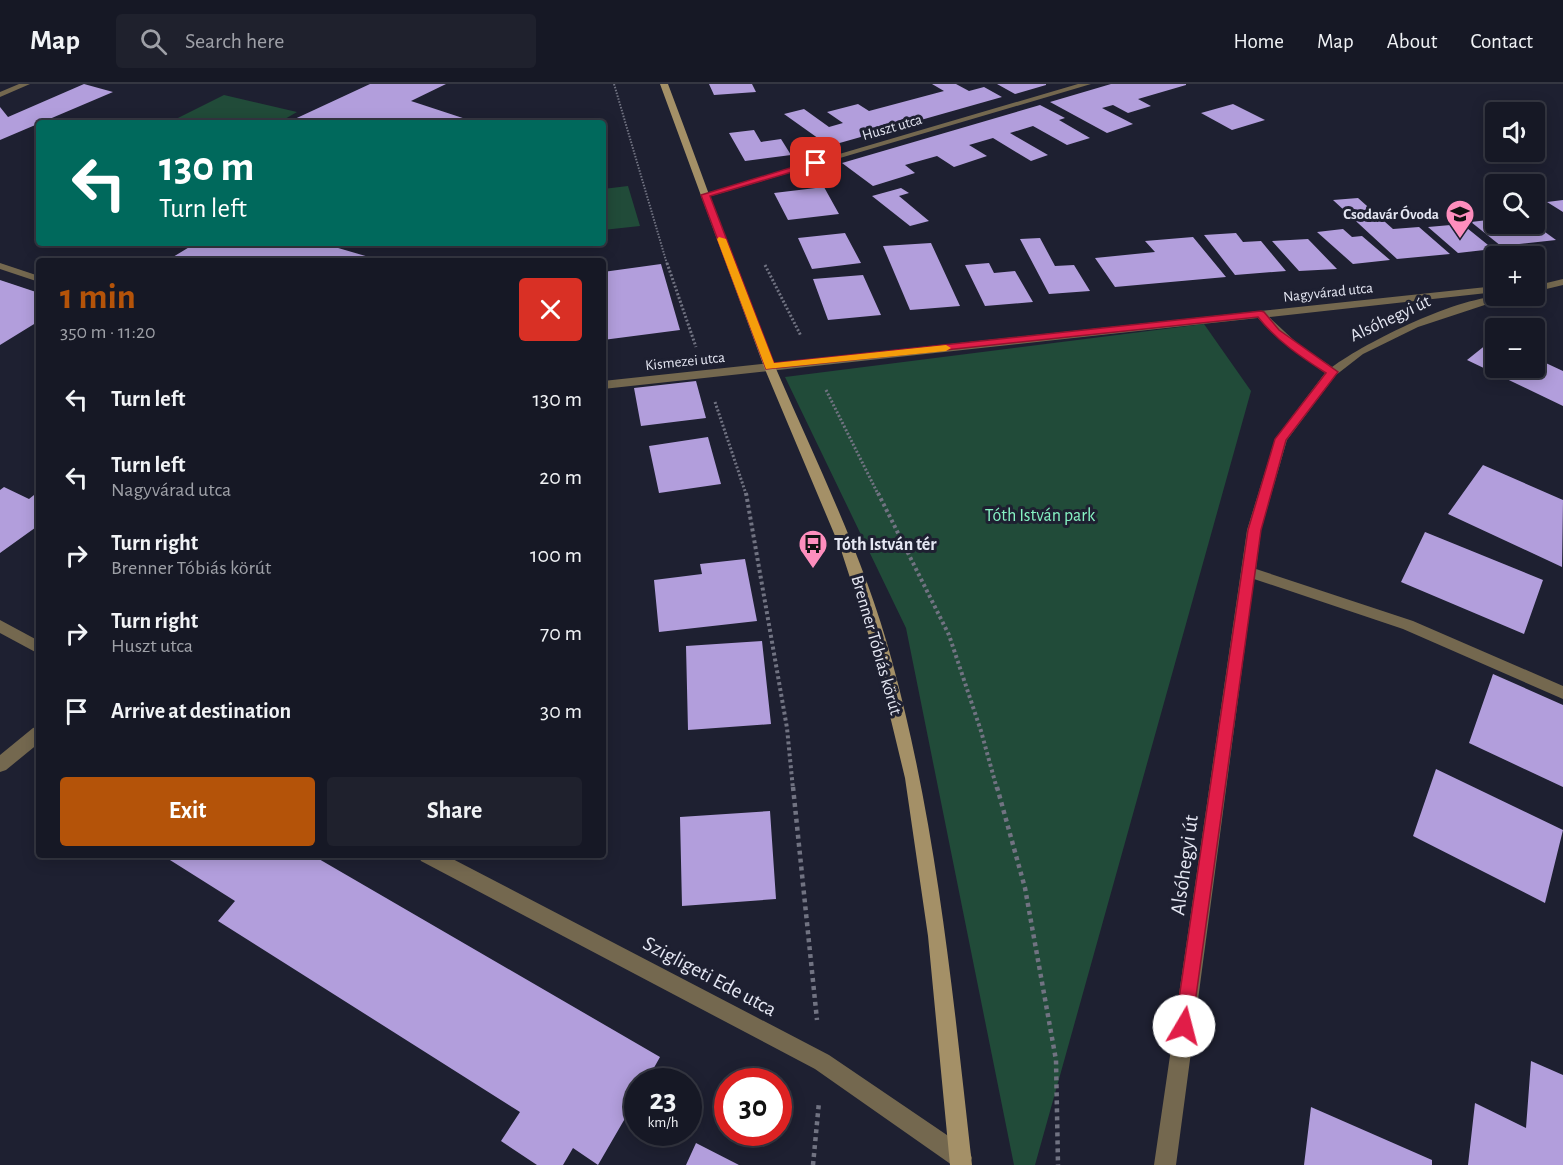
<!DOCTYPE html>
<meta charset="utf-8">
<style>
:root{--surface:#161825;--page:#1f212d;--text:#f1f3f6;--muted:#9ea0a7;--line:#353742;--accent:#b45309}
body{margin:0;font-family:"Alegreya Sans",sans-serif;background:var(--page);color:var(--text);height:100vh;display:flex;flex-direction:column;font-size:22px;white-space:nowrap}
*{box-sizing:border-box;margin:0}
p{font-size:20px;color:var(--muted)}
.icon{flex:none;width:33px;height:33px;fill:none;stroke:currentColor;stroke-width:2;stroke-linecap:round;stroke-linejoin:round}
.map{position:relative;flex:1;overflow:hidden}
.details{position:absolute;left:36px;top:174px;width:570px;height:600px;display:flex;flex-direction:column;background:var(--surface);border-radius:6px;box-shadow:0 3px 15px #0003,0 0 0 2px var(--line)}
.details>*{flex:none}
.top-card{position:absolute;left:36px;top:36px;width:570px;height:126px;border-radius:6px;box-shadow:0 3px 15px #0003,0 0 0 2px var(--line);background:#00695c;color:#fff;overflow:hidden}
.controls{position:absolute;left:1485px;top:18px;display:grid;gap:12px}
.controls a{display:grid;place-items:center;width:60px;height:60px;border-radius:6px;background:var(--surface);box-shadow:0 3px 15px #0003,0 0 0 2px var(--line);font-size:30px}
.speed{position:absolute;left:624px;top:984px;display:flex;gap:12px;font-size:30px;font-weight:700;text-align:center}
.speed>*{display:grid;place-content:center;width:78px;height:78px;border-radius:50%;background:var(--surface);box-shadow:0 3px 15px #0003,0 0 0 2px var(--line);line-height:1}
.speed small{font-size:15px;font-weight:400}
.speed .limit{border:9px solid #d22;background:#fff;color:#111}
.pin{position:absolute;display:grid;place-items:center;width:51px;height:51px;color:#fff;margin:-26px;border-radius:12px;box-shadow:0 3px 9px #0006}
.me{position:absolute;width:66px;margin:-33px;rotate:8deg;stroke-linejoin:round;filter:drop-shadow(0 0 4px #0008)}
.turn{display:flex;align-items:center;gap:21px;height:126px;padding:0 24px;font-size:27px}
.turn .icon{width:78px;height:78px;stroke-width:2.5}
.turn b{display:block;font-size:42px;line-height:51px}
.round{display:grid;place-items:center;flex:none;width:63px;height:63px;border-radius:6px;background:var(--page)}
.head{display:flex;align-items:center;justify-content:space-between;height:102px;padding:0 24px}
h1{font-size:36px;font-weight:700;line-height:45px;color:var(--accent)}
.cta{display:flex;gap:12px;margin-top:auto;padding:12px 24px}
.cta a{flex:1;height:69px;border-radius:6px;background:var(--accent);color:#fff;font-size:24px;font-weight:700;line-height:69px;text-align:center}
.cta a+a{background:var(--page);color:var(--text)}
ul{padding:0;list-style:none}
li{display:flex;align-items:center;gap:18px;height:78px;padding:0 24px}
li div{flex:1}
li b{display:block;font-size:22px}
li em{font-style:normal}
header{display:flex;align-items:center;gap:36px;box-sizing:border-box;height:84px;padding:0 30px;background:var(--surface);border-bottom:2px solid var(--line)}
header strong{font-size:28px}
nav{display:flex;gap:33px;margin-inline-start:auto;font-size:21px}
.search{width:420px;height:54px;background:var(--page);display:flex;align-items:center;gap:15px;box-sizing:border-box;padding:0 21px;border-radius:6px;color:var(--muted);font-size:22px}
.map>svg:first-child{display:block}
.green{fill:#214b39}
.building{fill:#b29edc}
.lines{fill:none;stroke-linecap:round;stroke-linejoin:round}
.path-far3{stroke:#717382;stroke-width:2;stroke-dasharray:1.5 1.5;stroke-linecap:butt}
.path-far2{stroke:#717382;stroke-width:3;stroke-dasharray:2 2;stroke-linecap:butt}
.path-far1{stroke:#717382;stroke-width:4;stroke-dasharray:3 3;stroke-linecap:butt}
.path{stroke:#717382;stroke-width:4.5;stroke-dasharray:4 4;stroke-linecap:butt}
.street{fill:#74684f;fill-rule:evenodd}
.secondary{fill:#a49067;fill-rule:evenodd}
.route{fill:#e11d48;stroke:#92132f;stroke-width:1.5}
.slow{fill:#f59e0b}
.labels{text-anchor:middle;stroke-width:6;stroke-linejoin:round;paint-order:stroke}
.far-street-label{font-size:15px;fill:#e5e7f3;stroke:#1e2031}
.far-poi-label{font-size:15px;font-weight:bold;fill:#e5e7f3;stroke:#1e2031;text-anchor:end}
.street-label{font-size:18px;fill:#e5e7f3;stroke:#1e2031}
.park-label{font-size:18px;fill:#86f2c3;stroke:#1e2031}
.poi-label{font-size:18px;font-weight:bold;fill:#e5e7f3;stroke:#1e2031;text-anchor:start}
.near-street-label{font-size:21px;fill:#e5e7f3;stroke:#1e2031}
</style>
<header>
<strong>Map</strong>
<div class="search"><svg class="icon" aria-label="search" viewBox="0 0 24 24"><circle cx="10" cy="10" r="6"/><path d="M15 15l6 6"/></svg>Search here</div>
<nav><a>Home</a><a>Map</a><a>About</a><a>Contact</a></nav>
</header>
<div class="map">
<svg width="1563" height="1081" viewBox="0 0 1563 1081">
<rect width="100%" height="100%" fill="#1e2031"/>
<path class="green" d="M 224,11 L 297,28 L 278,39 L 168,39 Z
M 628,102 L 640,142 L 603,146 L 603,105 Z
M 1204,240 L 1251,307 L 1035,1081 L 1014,1081 L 906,544 L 785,293 Z"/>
<path class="building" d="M 84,0 L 113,8 L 0,56 L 0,23 L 8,33 Z
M 370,0 L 446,0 L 411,17 L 478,39 L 286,39 Z
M 709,0 L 752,0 L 756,8 L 714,11 Z
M 932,0 L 956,0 L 969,7 L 984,3 L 1002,13 L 829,62 L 784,30 L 804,25 L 829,43 L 843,39 L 827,28 L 858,20 L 869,27 L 944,7 Z
M 997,0 L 1046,0 L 1046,1 L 1015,10 Z
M 1111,0 L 1186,0 L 1186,1 L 1138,15 L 1151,22 L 1128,29 L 1113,21 L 1102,24 L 1133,40 L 1107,49 L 1050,18 Z
M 1233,20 L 1265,36 L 1232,46 L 1201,29 Z
M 1040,21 L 1065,34 L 1059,36 L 1090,54 L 1067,61 L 1033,42 L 1010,49 L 1048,71 L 1031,77 L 993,54 L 969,61 L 987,72 L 954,83 L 937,72 L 905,81 L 915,89 L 873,102 L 842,79 Z
M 754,46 L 761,58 L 781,55 L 791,71 L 745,77 L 729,49 Z
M 824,103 L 839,130 L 788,136 L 774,109 Z
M 901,104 L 909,109 L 899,112 L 929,137 L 910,142 L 872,112 Z
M 1358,114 L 1393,145 L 1419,143 L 1450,170 L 1397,175 L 1333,116 Z
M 1563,116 L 1563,128 L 1547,118 Z
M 1496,135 L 1496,140 L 1534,140 L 1556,156 L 1501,162 L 1471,138 Z
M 1462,140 L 1493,165 L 1458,169 L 1428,143 Z
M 1343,145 L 1352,153 L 1362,152 L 1390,176 L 1353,180 L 1317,148 Z
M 845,149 L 861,179 L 812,185 L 798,154 Z
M 1236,149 L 1243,158 L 1261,157 L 1286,187 L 1235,191 L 1204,151 Z
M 1193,153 L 1226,193 L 1115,203 L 1095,174 L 1155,168 L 1145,157 Z
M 1040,154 L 1055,182 L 1074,181 L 1090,207 L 1049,210 L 1020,155 Z
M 1308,155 L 1337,185 L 1299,187 L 1272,157 Z
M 196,159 L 263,159 L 279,164 L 286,159 L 321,159 L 369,173 L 363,177 L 168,176 Z
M 931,159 L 960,222 L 910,226 L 883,162 Z
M 989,179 L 994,189 L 1015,187 L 1033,218 L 985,222 L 965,181 Z
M 661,180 L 680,246 L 603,256 L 603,188 Z
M 863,191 L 881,231 L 828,236 L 813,195 Z
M 0,196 L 39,209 L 39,237 L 0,261 Z
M 1487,260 L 1496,264 L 1496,284 L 1534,284 L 1535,274 L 1563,287 L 1563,322 L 1467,276 Z
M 696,297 L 706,334 L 641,342 L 634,304 Z
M 708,353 L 721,400 L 659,409 L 649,362 Z
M 1483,381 L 1563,416 L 1562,483 L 1448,430 Z
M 4,403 L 29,415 L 39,407 L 39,441 L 0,469 L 0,406 Z
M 1425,448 L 1543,496 L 1524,550 L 1401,498 Z
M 745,475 L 757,537 L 659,548 L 654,496 L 702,490 L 700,480 Z
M 762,557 L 771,640 L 688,646 L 686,562 Z
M 1493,590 L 1563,621 L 1563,703 L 1469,659 Z
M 1436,685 L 1563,746 L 1545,819 L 1413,752 Z
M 770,727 L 776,815 L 682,822 L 680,733 Z
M 162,771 L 312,771 L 660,973 L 646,998 L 638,998 L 638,1012 L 598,1081 L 573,1064 L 563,1081 L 537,1081 L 501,1057 L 520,1028 L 218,837 L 235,817 Z
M 1531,977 L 1563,991 L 1563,1081 L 1468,1081 L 1475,1019 L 1526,1044 Z
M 1311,1023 L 1432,1076 L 1432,1081 L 1304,1081 Z
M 696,1059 L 739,1081 L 686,1081 Z"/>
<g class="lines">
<path class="path-far3" d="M 614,0 L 667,180"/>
<path class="path-far2" d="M 667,179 L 696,263
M 765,181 L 801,252
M 826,306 L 878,410
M 715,318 L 746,410"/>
<path class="path-far1" d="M 746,409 L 787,644 L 793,705
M 878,409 L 949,551 L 981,647 L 997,705"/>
<path class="path" d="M 793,703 L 817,936
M 997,703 L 1025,804 L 1056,976 L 1058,1081
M 813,1081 L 819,1018"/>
<path class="street" d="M 19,0 L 30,0 L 0,13 L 0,8 Z
M 1078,0 L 1091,0 L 708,113 L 700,111 Z
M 0,179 L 39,192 L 39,198 L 0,185 Z
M 1563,195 L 1563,201 L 1534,208 L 1534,202 Z
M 1496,202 L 1496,208 L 1269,233 L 1298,260 L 1332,283 C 1369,256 1468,207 1512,212 L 1418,243 L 1363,270 L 1336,291 L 1287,356 L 1261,446 L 1256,485 L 1413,537 L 1563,602 L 1563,615 L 1403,545 L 1254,495 L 1176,1081 L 1154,1081 L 1247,446 L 1275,355 L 1325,289 L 1290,264 L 1258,234 L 603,305 L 603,297 Z
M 0,536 L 39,557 L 39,570 L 0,549 Z
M 39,642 L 39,659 L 6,686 L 0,688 L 0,671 L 33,644 Z
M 418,771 L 445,771 L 829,971 L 969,1066 L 972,1074 L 969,1081 L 952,1081 L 815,985 L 421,777 Z"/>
<path class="secondary" d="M 660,0 L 668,0 C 704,95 738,193 777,287 C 818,382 865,476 892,577 C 937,742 953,911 972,1081 L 950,1081 L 928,852 L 905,694 L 876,574 L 841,466 L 764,283 Z"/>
</g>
<path class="route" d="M 816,76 L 820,79 L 819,80 L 710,112 L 774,279 L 1261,227 L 1264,228 L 1279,246 L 1338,288 L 1286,356 L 1261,446 L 1191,948 L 1184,951 L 1178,948 L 1175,942 L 1248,446 L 1275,355 L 1326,289 C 1301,273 1277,257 1258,233 L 766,285 L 701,111 Z"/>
<path class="slow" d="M 719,153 L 726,155 L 774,279 L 946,261 L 951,264 L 946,267 L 766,285 L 717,155 Z"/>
<defs>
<g id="school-pin" transform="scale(1.5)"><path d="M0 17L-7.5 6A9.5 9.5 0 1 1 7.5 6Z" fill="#fe8ebd" stroke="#1e2031"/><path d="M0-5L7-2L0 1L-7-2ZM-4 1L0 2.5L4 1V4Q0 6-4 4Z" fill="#111"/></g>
<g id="bus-pin" transform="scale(1.5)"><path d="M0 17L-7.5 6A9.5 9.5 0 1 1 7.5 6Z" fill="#fe8ebd" stroke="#1e2031"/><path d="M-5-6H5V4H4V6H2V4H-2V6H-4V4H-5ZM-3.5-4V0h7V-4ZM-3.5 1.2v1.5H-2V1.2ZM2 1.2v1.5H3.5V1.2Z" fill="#111"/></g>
</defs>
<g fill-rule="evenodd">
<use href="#school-pin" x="1460" y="130"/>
<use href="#bus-pin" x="813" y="460"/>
</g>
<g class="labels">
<g class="far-street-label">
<text transform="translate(892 43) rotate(-16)" y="5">Huszt utca</text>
<text transform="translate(1328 208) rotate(-6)" y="5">Nagyvárad utca</text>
<text transform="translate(685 277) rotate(-6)" y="5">Kismezei utca</text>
</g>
<g class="far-poi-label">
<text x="1439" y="135">Csodavár Óvoda</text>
</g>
<g class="street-label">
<text transform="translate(1390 234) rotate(-25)" y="6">Alsóhegyi út</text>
<text transform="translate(877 561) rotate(74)" y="6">Brenner Tóbiás körút</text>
</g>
<g class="park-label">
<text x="1040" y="437">Tóth István park</text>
</g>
<g class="poi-label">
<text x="834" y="466">Tóth István tér</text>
</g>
<g class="near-street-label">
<text transform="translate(1184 781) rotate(-82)" y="7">Alsóhegyi út</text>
<text transform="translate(710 892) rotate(28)" y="7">Szigligeti Ede utca</text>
</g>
</g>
</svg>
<div class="controls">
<a><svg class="icon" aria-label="sound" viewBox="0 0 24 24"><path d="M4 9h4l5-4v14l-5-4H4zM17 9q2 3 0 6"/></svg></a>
<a><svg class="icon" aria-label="search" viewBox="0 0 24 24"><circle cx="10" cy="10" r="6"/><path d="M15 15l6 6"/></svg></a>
<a>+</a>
<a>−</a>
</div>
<div class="speed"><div>23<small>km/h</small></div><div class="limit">30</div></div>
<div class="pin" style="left:816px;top:79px;background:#d93025"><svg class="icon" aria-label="arrive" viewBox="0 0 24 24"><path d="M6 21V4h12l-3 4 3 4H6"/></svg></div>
<svg class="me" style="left:1184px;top:942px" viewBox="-20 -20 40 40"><circle r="19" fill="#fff"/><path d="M0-13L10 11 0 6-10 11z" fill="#e11d48"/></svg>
<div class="top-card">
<div class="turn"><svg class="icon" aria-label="left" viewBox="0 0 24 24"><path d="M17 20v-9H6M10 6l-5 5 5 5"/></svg><div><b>130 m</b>Turn left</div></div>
</div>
<section class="details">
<div class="head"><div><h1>1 min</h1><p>350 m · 11:20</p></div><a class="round" style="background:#d93025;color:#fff"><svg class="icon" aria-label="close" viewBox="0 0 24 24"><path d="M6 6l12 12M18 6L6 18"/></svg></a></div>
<ul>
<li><svg class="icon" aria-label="left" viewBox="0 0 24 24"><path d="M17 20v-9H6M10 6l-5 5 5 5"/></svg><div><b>Turn left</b></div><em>130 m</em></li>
<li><svg class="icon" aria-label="left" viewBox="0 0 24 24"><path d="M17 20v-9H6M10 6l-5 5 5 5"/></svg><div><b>Turn left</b><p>Nagyvárad utca</p></div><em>20 m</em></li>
<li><svg class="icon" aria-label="right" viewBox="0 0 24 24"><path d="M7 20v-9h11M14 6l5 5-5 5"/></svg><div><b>Turn right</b><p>Brenner Tóbiás körút</p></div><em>100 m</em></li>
<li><svg class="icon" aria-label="right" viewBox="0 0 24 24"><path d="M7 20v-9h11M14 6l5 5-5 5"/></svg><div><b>Turn right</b><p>Huszt utca</p></div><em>70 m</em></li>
<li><svg class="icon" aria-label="arrive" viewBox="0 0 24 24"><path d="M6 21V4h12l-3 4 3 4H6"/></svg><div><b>Arrive at destination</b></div><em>30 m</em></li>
</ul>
<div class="cta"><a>Exit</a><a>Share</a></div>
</section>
</div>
